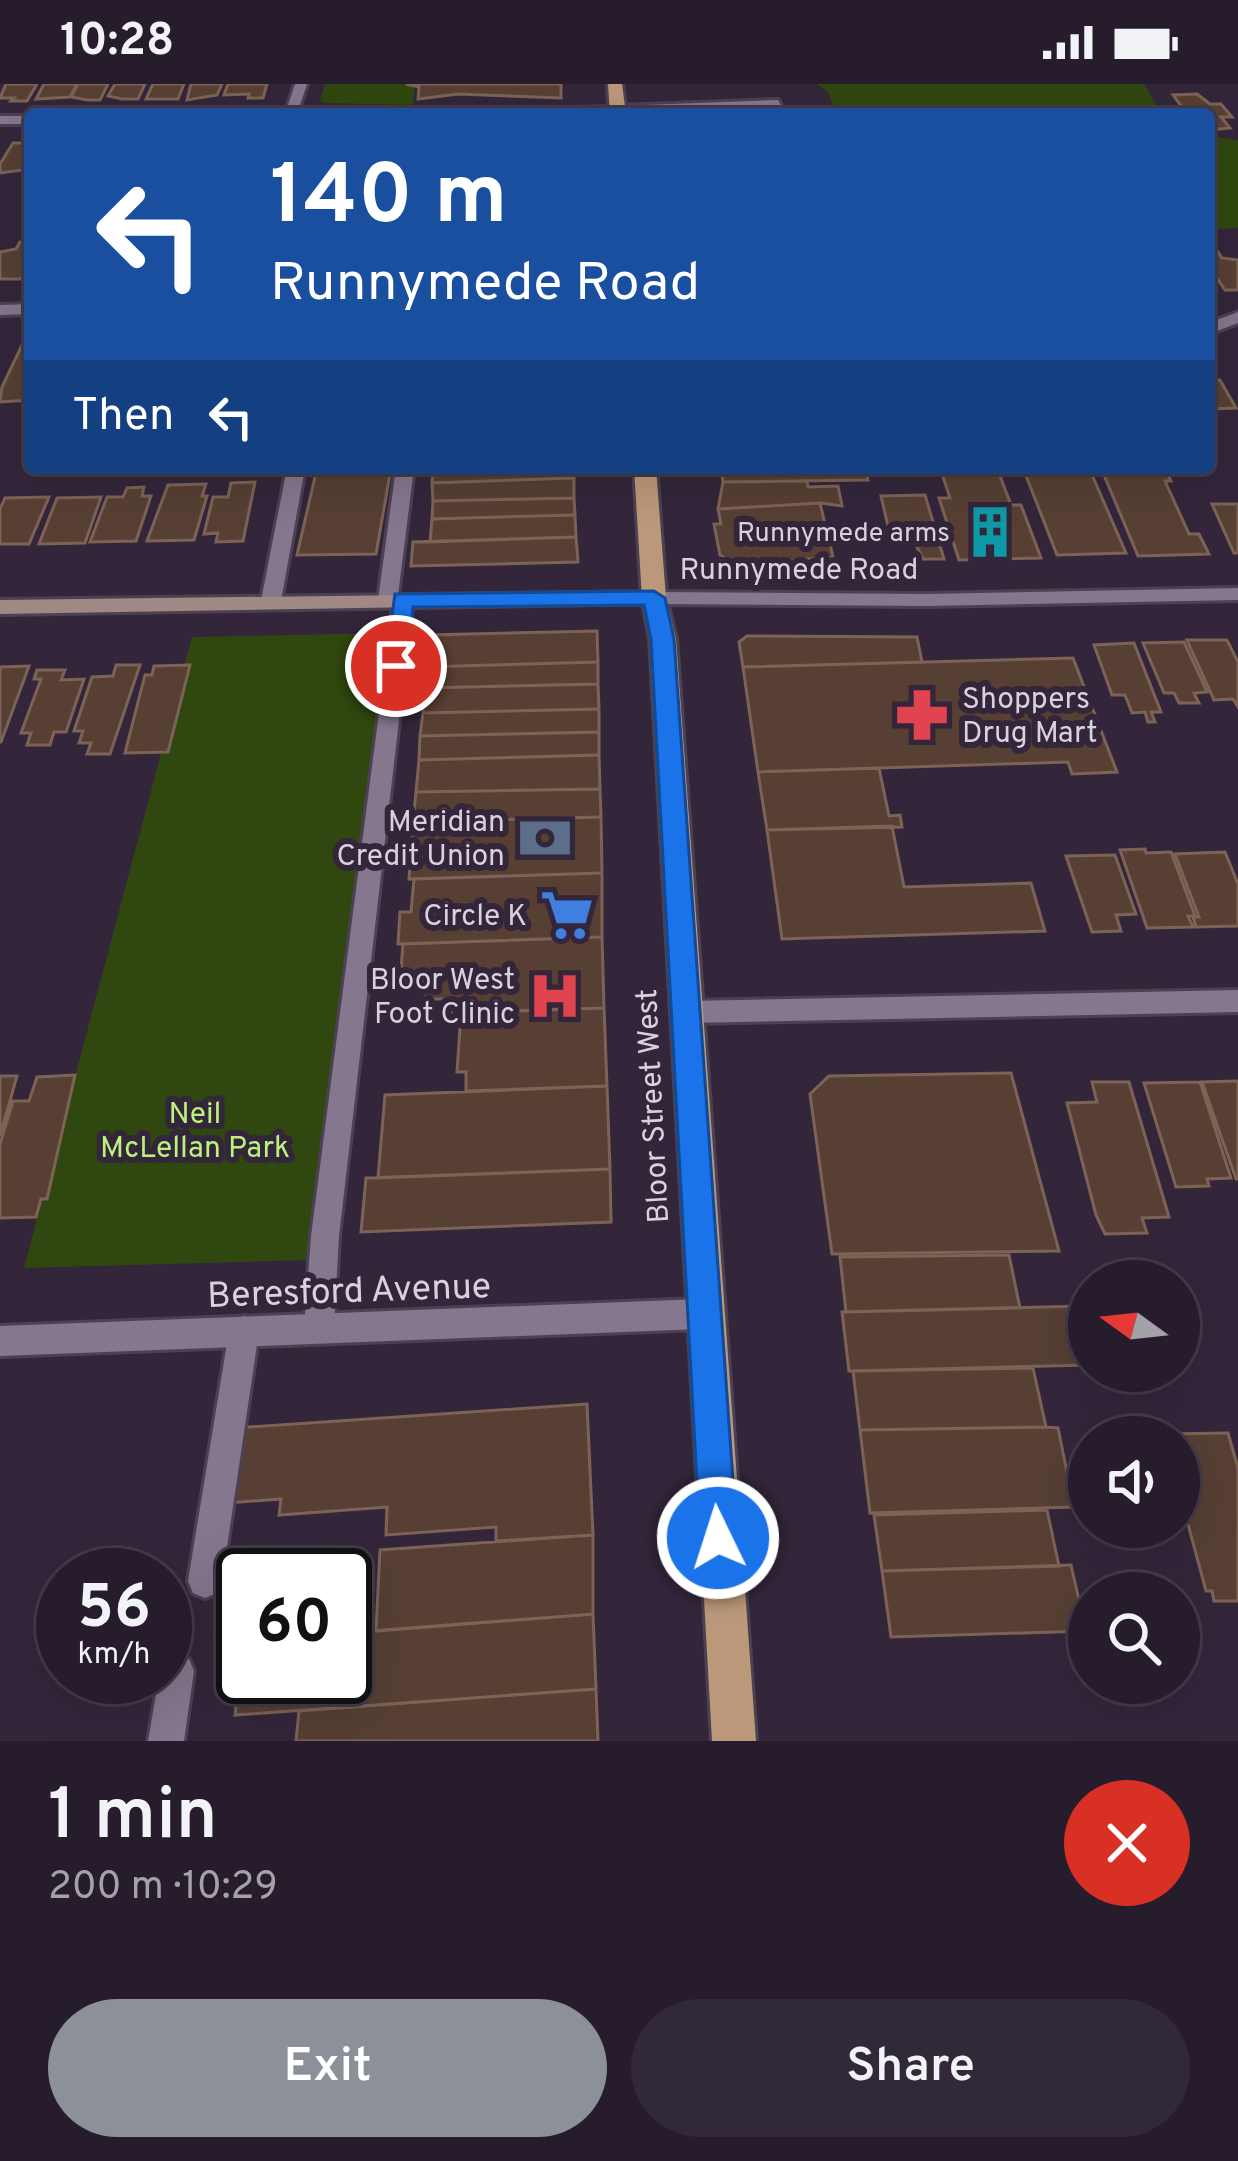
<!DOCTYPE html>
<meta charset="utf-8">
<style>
:root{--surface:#261c2c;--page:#322938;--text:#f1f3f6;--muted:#a4a1a9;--line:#423a48;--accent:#8c9099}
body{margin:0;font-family:Overpass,sans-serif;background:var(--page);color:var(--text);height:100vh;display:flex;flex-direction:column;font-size:45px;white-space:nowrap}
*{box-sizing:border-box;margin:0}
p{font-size:39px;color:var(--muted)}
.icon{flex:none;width:66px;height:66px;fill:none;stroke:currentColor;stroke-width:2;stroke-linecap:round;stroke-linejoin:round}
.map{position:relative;height:1657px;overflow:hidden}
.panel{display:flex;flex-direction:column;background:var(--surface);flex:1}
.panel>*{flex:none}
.top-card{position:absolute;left:24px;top:24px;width:1191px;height:366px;border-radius:12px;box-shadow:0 12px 48px #0002,0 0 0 3px var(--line);background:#1a4fa0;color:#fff;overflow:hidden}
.needle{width:78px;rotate:285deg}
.controls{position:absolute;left:1068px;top:1176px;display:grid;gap:24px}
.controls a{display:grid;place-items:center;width:132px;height:132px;border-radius:50%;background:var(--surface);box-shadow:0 12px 48px #0002,0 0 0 3px var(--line);font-size:60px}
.speed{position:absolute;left:36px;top:1464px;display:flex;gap:24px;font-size:60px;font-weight:700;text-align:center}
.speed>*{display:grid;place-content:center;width:156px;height:156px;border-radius:50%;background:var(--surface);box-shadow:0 12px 48px #0002,0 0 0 3px var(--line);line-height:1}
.speed small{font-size:30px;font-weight:400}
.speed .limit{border:6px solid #111;border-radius:18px;background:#fff;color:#111}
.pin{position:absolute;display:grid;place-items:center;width:102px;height:102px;color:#fff;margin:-51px;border:6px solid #fff;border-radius:50%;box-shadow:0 3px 12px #0007}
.me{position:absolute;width:132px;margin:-66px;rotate:356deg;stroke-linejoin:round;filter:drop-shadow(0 0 9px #0008)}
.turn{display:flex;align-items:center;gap:42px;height:252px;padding:0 48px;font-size:54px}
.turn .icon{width:156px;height:156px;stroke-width:2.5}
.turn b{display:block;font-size:84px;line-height:102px}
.then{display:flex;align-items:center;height:114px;padding:0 48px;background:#0003;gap:24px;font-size:45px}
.round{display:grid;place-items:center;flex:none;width:126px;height:126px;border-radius:63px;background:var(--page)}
.overview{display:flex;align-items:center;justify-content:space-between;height:204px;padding:0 48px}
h1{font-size:72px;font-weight:600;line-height:90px}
.cta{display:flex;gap:24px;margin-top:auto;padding:24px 48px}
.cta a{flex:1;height:138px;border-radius:72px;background:var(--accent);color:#fff;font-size:48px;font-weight:600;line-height:138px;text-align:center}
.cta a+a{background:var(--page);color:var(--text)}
.status{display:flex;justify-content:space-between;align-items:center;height:84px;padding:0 60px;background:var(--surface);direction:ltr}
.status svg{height:33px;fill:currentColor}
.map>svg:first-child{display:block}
.green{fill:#30470f}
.building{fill:#573f33;stroke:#7d6356;stroke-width:3}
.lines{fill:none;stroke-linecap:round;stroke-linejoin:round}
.lane-casing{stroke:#4c4152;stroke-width:6}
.street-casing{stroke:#4c4152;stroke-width:6}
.secondary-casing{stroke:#4c4152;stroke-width:6}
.primary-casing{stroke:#4c4152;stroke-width:6}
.lane{fill:#85778e;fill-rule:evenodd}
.street{fill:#85778e;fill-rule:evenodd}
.secondary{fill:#a08884;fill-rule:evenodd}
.primary{fill:#bc987a;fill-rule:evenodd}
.route{fill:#1a73e8;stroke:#114b97;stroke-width:3}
.labels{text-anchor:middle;stroke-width:12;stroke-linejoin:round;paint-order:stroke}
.far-poi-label{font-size:27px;fill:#d9d1de;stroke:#33263b;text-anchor:end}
.street-label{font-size:30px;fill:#d9d1de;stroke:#33263b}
.poi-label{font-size:30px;fill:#d9d1de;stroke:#33263b;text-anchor:end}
.park-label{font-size:30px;fill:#bcf17b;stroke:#33263b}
.near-street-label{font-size:36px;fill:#d9d1de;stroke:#33263b}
</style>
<div class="status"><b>10:28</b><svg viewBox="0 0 49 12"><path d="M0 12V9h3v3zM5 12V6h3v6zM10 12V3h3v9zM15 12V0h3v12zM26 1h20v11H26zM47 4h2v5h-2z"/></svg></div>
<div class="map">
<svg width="1238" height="1657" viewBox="0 0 1238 1657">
<rect width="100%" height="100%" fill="#33263b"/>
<path class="green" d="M 325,0 L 415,0 L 413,21 L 324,19 L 320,17 Z
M 817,0 L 1144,0 L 1162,30 L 836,30 L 828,8 Z
M 1209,52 L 1238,56 L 1238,144 L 1209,146 Z
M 389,549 L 311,1176 L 24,1184 L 192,553 Z"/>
<path class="building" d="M 6,0 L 37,0 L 27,17 L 11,17 L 14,14 L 0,14 Z
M 44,0 L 77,0 L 70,13 L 36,15 Z
M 78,0 L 108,0 L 100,16 L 87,16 L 71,13 Z
M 115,0 L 145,0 L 138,15 L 122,15 L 108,12 Z
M 153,0 L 184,0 L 178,15 L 146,15 Z
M 191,0 L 222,0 L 217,11 L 187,16 Z
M 228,0 L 267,0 L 263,14 L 248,14 L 249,10 L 224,11 Z
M 406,0 L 561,0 L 561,14 L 458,10 L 418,15 L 419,3 Z
M 1197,10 L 1210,20 L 1221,20 L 1232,33 L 1221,33 L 1230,44 L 1209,46 L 1209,30 L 1187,30 L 1173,11 Z
M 13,59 L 29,59 L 30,85 L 0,89 L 0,80 Z
M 20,158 L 30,158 L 30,177 L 21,195 L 0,195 L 0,168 L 16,165 Z
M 1216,165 L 1222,174 L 1238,176 L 1238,206 L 1225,206 L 1209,182 L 1209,166 Z
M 22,261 L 30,261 L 30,316 L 0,318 L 2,303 Z
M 1209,296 L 1220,296 L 1236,324 L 1209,325 Z
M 317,384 L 391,384 L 376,470 L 297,471 Z
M 433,384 L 574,384 L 574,394 L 432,399 Z
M 721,384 L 865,384 L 868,396 L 723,398 Z
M 940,384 L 997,384 L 1011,421 L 1021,421 L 1041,474 L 959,476 L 939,414 L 950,414 Z
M 1023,384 L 1089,384 L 1126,469 L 1057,471 Z
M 1101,384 L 1165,384 L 1171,397 L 1165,397 L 1189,450 L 1199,450 L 1209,470 L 1138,472 Z
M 574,394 L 574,414 L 433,417 L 432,399 Z
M 807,397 L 808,403 L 838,402 L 842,422 L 820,419 L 718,425 L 723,398 Z
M 255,398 L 243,457 L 216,458 L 218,449 L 204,450 L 213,413 L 228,413 L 231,399 Z
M 206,400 L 202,412 L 207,412 L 194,456 L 147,457 L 168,401 Z
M 144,403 L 142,412 L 151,412 L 136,457 L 90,458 L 107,413 L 123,413 L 127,404 Z
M 925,411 L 944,475 L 923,475 L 913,455 L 891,455 L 881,412 Z
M 49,413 L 29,460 L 0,460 L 0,425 L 5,414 Z
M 101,413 L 85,459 L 39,460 L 57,414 Z
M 574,414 L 575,431 L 432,435 L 433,417 Z
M 820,419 L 833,473 L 736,481 L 720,471 L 714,440 L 721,440 L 718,425 Z
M 1212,420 L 1238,420 L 1238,469 L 1234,469 Z
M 575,431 L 576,453 L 430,458 L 432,435 Z
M 576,453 L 578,478 L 411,482 L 413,458 Z
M 597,547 L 598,578 L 426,583 L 429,551 Z
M 747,552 L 917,553 L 922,578 L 743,583 L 739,558 Z
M 1187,556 L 1227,556 L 1238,578 L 1238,623 L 1233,615 L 1214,616 Z
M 1184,558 L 1207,608 L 1194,609 L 1199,619 L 1179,619 L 1174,609 L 1164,609 L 1143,559 Z
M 1134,559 L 1161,628 L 1151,628 L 1155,638 L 1148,638 L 1145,628 L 1132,629 L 1125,611 L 1112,611 L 1094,561 Z
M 1073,574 L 1117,688 L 1072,690 L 1068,678 L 758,688 L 743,583 Z
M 598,578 L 598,600 L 425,604 L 426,583 Z
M 116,581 L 140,581 L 110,670 L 87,670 L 91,659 L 79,659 L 83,647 L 74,647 L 92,593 L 113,592 Z
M 190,581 L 168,668 L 125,669 L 145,591 L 152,591 L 154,582 Z
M 29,582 L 1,658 L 0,658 L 0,583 Z
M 37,586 L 65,586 L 61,596 L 84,595 L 66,648 L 54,648 L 50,661 L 27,661 L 31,649 L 21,649 L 41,595 L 34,595 Z
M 598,600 L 599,625 L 423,629 L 425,604 Z
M 599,625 L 599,648 L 420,652 L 423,629 Z
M 599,648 L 599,671 L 419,676 L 420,652 Z
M 599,671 L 600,705 L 416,708 L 419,676 Z
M 879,684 L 889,732 L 900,731 L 902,743 L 767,746 L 758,688 Z
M 600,705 L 601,733 L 413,738 L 416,708 Z
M 601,733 L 602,789 L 409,795 L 413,738 Z
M 892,742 L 904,803 L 1031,799 L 1045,847 L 782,855 L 767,746 Z
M 1145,765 L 1146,769 L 1171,768 L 1195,832 L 1188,832 L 1193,843 L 1147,844 L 1120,766 Z
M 1225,768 L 1238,800 L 1238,842 L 1196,843 L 1193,833 L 1199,833 L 1175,770 Z
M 1115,771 L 1136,830 L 1116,831 L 1121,847 L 1092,848 L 1066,772 Z
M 602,789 L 602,853 L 398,860 L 400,828 L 411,828 L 414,795 Z
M 602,853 L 604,924 L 446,929 L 447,915 L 425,915 L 426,898 L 400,899 L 403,860 Z
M 604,924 L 607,1002 L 466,1007 L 466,988 L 457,988 L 461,929 Z
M 1011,989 L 1059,1167 L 832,1170 L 810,1010 L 829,992 Z
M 75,991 L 47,1115 L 41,1115 L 36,1133 L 0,1134 L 0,1060 L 13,1017 L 29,1017 L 37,993 Z
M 0,992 L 17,992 L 0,1052 Z
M 1238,997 L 1238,1095 L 1236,1095 L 1202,998 Z
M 1092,998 L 1129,998 L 1169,1133 L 1142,1134 L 1147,1149 L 1105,1150 L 1096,1131 L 1067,1019 L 1097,1018 Z
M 1200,998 L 1231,1094 L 1207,1095 L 1209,1102 L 1176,1103 L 1144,999 Z
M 607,1002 L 610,1085 L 378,1094 L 385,1011 Z
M 610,1085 L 611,1138 L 361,1148 L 366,1094 Z
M 1009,1171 L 1020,1224 L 846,1228 L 840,1173 Z
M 1082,1222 L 1089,1281 L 849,1287 L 842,1228 Z
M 1033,1284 L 1046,1343 L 860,1346 L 853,1287 Z
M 587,1320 L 593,1451 L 496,1457 L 496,1443 L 386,1451 L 387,1423 L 279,1431 L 281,1415 L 226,1419 L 235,1344 Z
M 1046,1343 L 1058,1344 L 1074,1423 L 870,1429 L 860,1346 Z
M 1228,1349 L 1238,1384 L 1238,1517 L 1214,1517 L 1212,1507 L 1206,1507 L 1179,1407 L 1179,1353 L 1164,1350 Z
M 1047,1426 L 1059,1482 L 882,1487 L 874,1431 Z
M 593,1451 L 593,1530 L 376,1547 L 380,1466 Z
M 1071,1481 L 1086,1547 L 891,1553 L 882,1487 Z
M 593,1530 L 596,1605 L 235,1631 L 243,1558 L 243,1593 L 345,1593 L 345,1549 Z
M 596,1605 L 598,1657 L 296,1657 L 299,1627 Z"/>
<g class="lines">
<g class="lane-casing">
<path id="lane" d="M 778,16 L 782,23 L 618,30 L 612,26 L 618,22 Z
M 287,384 L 305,384 L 281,517 L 271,523 L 261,517 Z
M 396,384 L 414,384 L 398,511 L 410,511 L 413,516 L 339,1152 L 334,1244 L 330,1255 L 319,1259 L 308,1255 L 304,1244 L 311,1152 L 393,521 L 381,521 L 378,516 Z
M 244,1232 L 255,1236 L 259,1247 L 222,1497 L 217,1509 L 205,1514 L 193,1509 L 188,1497 L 229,1247 L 233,1236 Z
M 177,1570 L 189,1575 L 194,1587 L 184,1657 L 148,1657 L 159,1593 L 165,1593 L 165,1574 Z"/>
</g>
<g class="street-casing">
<path id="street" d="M 295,0 L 307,0 L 297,30 L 285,30 Z
M 622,23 L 618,30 L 469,30 L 475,26 Z
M 0,32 L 30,32 L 30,40 L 0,40 Z
M 30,220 L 30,230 L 0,231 L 0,221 Z
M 1238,228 L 1238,239 L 1209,250 L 1209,239 Z
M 1238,504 L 1238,516 L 926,522 L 654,520 L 644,514 L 654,508 L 926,510 Z
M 1238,906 L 1238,928 L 688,939 L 679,936 L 675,928 L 679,920 L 688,917 Z
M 701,1215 L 712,1219 L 716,1230 L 712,1241 L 701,1245 L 0,1272 L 0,1242 Z"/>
</g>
<g class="secondary-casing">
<path id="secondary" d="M 654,508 L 661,509 L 661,519 L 0,530 L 0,516 Z"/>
</g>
<g class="primary-casing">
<path id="primary" d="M 608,0 L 622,0 L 626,30 L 610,30 Z
M 634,384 L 656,384 L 666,514 L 676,555 L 756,1657 L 712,1657 L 650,555 L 642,514 Z"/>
</g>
<use href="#lane" class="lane"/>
<use href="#street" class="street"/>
<use href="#secondary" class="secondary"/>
<use href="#primary" class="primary"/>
</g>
<path class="route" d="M 654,507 L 665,514 L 674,555 L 737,1454 L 732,1467 L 718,1472 L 705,1467 L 700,1454 L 651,555 L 644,521 L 413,523 L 408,582 L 396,590 L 385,582 L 395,510 Z"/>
<defs>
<g id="building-bare" transform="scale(4.14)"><path d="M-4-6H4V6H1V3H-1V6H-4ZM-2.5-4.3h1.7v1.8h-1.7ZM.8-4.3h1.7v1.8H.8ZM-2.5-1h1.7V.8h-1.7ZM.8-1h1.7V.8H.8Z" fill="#0f9aa8" stroke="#33263b" stroke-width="2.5" paint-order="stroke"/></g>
<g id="pharmacy-bare" transform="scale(4.14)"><path d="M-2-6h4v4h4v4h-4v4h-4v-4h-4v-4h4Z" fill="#e0444e" stroke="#33263b" stroke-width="2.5" paint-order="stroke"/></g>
<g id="bank-bare" transform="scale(4.14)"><path d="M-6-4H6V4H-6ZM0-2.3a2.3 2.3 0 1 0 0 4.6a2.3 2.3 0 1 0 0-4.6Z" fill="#5c6f8a" stroke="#33263b" stroke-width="2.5" paint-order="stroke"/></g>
<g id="supermarket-bare" transform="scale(4.14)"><path d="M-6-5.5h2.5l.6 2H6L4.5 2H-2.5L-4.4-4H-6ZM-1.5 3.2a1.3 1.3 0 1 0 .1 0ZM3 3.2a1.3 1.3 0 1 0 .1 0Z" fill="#3f7fe0" stroke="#33263b" stroke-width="2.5" paint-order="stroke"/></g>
<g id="hospital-bare" transform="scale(4.14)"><path d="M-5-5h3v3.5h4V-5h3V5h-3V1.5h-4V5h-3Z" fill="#e0444e" stroke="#33263b" stroke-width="2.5" paint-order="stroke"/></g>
</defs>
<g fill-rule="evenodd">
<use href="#building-bare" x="990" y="448"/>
<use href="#pharmacy-bare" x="922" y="631"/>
<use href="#bank-bare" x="545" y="754"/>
<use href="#supermarket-bare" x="567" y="831"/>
<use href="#hospital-bare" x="555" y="912"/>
</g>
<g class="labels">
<g class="far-poi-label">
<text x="950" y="457">Runnymede arms</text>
</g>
<g class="street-label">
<text x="799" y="495">Runnymede Road</text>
<text transform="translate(652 1022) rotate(-93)" y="10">Bloor Street West</text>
</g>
<g class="poi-label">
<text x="962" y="624" text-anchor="start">Shoppers<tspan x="962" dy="34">Drug Mart</tspan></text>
<text x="505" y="747">Meridian<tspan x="505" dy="34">Credit Union</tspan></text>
<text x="527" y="841">Circle K</text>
<text x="515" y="905">Bloor West<tspan x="515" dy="34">Foot Clinic</tspan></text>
</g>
<g class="park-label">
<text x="195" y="1039">Neil<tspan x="195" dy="34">McLellan Park</tspan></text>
</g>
<g class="near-street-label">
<text transform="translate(349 1205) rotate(-2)" y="13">Beresford Avenue</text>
</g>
</g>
</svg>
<div class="controls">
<a><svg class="needle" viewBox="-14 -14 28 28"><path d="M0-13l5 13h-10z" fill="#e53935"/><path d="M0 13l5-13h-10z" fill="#a4a1a9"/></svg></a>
<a><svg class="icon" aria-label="sound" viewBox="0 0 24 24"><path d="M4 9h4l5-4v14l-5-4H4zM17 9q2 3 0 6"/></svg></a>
<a><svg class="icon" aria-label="search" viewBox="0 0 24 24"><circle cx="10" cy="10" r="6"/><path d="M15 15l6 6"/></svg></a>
</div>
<div class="speed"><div>56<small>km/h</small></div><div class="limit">60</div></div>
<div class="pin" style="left:396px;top:582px;background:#d93025"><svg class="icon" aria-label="arrive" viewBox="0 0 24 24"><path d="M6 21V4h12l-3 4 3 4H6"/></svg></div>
<svg class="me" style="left:718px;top:1454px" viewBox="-20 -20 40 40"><circle r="17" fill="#1a73e8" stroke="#fff" stroke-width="3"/><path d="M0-11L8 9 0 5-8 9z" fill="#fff"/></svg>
<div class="top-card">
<div class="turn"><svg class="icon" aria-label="left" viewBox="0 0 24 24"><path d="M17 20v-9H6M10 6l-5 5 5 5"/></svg><div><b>140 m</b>Runnymede Road</div></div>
<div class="then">Then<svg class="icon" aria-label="left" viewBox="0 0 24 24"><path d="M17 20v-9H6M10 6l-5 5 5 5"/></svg></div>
</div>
</div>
<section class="panel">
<div class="overview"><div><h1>1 min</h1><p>200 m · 10:29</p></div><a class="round" style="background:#d93025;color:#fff"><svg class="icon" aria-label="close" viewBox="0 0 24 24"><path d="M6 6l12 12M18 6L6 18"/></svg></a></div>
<div class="cta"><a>Exit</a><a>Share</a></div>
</section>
